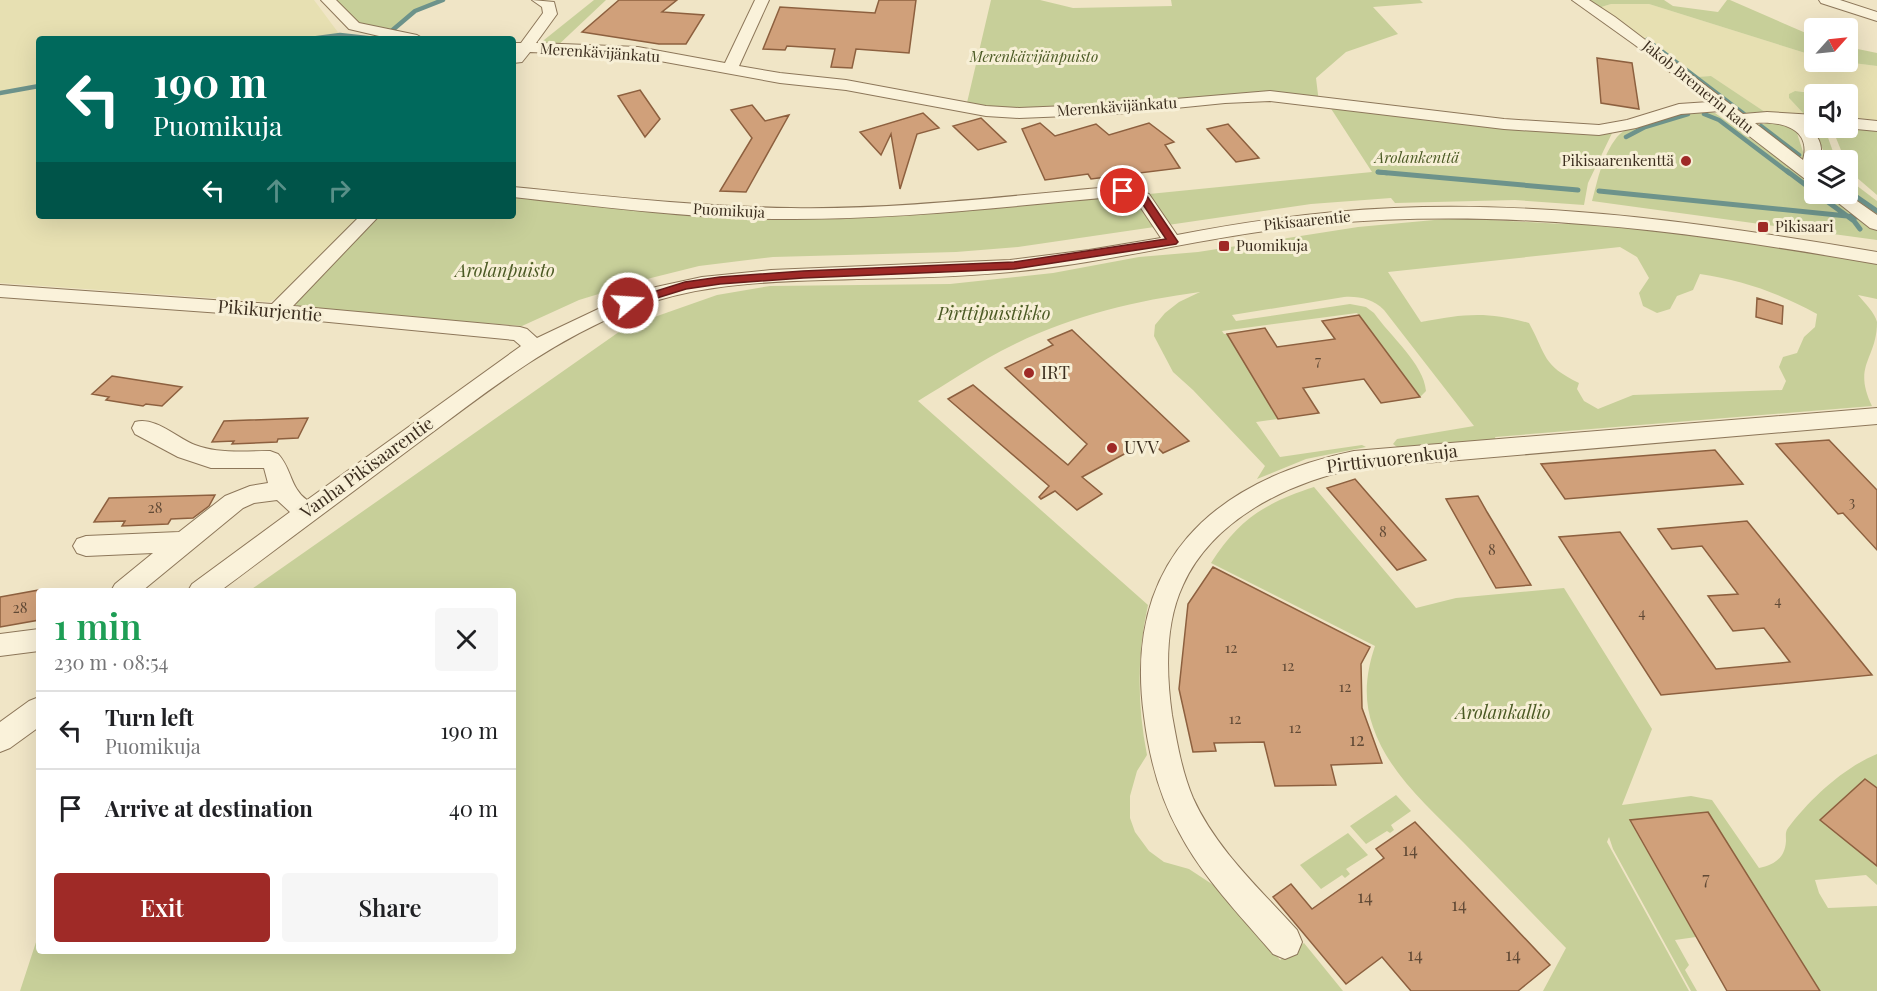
<!DOCTYPE html>
<meta charset="utf-8">
<style>
:root{--surface:#fff;--page:#f6f6f6;--text:#202124;--muted:#757577;--line:#e0e0e0;--accent:#9f2a27}
body{margin:0;font-family:"Playfair Display",serif;background:var(--page);color:var(--text);height:100vh;display:flex;flex-direction:column;font-size:22px;white-space:nowrap}
*{box-sizing:border-box;margin:0}
p{font-size:20px;color:var(--muted)}
.icon{flex:none;width:33px;height:33px;fill:none;stroke:currentColor;stroke-width:2;stroke-linecap:round;stroke-linejoin:round}
.map{position:relative;flex:1;overflow:hidden}
.drawer{position:absolute;left:36px;top:588px;width:480px;height:366px;display:flex;flex-direction:column;background:var(--surface);border-radius:6px;box-shadow:0 6px 24px #0002}
.drawer>*{flex:none}
.banner{position:absolute;left:36px;top:36px;width:480px;height:183px;border-radius:6px;box-shadow:0 6px 24px #0002;background:#00695c;color:#fff;overflow:hidden}
.needle{width:39px;rotate:63deg}
.buttons{position:absolute;left:1804px;top:18px;display:grid;gap:12px}
.buttons a{display:grid;place-items:center;width:54px;height:54px;border-radius:6px;background:var(--surface);box-shadow:0 6px 24px #0002;font-size:30px}
.pin{position:absolute;display:grid;place-items:center;width:51px;height:51px;color:#fff;margin:-26px;border:3px solid #fff;border-radius:50%;box-shadow:0 2px 6px #0007}
.me{position:absolute;width:66px;margin:-33px;rotate:72deg;stroke-linejoin:round;filter:drop-shadow(0 0 4px #0008)}
.turn{display:flex;align-items:center;gap:21px;height:126px;padding:0 18px;font-size:27px}
.turn .icon{width:78px;height:78px;stroke-width:2.5}
.turn b{display:block;font-size:42px;line-height:51px}
.lanes{display:flex;align-items:center;height:57px;padding:0 18px;background:#0003;justify-content:center;gap:30px;direction:ltr}
.lanes .off{opacity:.35}
.round{display:grid;place-items:center;flex:none;width:63px;height:63px;border-radius:6px;background:var(--page)}
.overview{display:flex;align-items:center;justify-content:space-between;height:102px;padding:0 18px}
h1{font-size:36px;font-weight:600;line-height:45px;color:#1e9e55}
.cta{display:flex;gap:12px;margin-top:auto;padding:12px 18px}
.cta a{flex:1;height:69px;border-radius:6px;background:var(--accent);color:#fff;font-size:24px;font-weight:600;line-height:69px;text-align:center}
.cta a+a{background:var(--page);color:var(--text)}
ul{padding:0;list-style:none}
li{display:flex;align-items:center;gap:18px;height:78px;padding:0 18px;border-top:2px solid var(--line)}
li div{flex:1}
li b{display:block;font-size:22px}
li em{font-style:normal}
.map>svg:first-child{display:block}
.farmland{fill:#e7e0b2}
.green{fill:#c7cf99;fill-rule:evenodd}
.lines{fill:none;stroke-linecap:round;stroke-linejoin:round}
.stream-far1{stroke:#6d938b;stroke-width:4.5}
.stream{stroke:#6d938b;stroke-width:5}
.building{fill:#d0a07a;stroke:#8d603f;stroke-width:1.5}
.minor-casing{stroke:#8d775a;stroke-width:2}
.minor{fill:#faf2da;fill-rule:evenodd}
.route{fill:#9f2a27;stroke:#671b19;stroke-width:1.5}
.poi-dot{fill:#9f2a27;stroke:#f7efd6;stroke-width:2}
.labels{text-anchor:middle;stroke-width:6;stroke-linejoin:round;paint-order:stroke}
.far-street-label{font-size:15px;fill:#3c2e1f;stroke:#f7efd6}
.far-park-label{font-size:15px;font-style:italic;fill:#4b5a24;stroke:#f7efd6}
.far-poi-label{font-size:15px;fill:#3c2e1f;stroke:#f7efd6;text-anchor:start}
.number-label{font-size:15px;fill:#614a36}
.park-label{font-size:18px;font-style:italic;fill:#4b5a24;stroke:#f7efd6}
.street-label{font-size:18px;fill:#3c2e1f;stroke:#f7efd6}
.poi-label{font-size:18px;fill:#3c2e1f;stroke:#f7efd6;text-anchor:start}
.near-number-label{font-size:18px;fill:#614a36}
</style>
<div class="map">
<svg width="1877" height="991" viewBox="0 0 1877 991">
<rect width="100%" height="100%" fill="#f0e5c6"/>
<path class="farmland" d="M 0,0 L 314,0 L 340,35 L 376,39 L 39,39 L 39,216 L 367,216 L 279,297 L 269,302 L 0,283 Z
M 1611,4 L 1649,4 L 1815,56 L 1815,62 L 1845,62 L 1877,66 L 1877,122 L 1848,118 L 1848,94 L 1795,91 L 1789,98 L 1804,114 L 1765,112 L 1711,76 L 1696,77 L 1636,32 L 1598,8 Z"/>
<path class="green" d="M 330,0 L 443,0 L 415,11 L 388,34 L 361,28 Z
M 594,0 L 606,0 L 554,49 L 534,48 Z
M 991,0 L 1040,0 L 1073,8 L 1172,6 L 1171,0 L 1420,0 L 1423,3 L 1373,7 L 1398,34 L 1346,52 L 1316,78 L 1319,103 L 1270,96 L 1070,111 L 966,107 Z
M 1586,0 L 1664,0 L 1673,6 L 1718,12 L 1727,0 L 1730,0 L 1815,37 L 1815,56 L 1649,4 L 1611,4 L 1598,8 Z
M 1848,47 L 1877,53 L 1877,66 L 1845,62 L 1848,62 Z
M 1711,76 L 1765,112 L 1748,114 L 1737,111 L 1696,77 Z
M 1795,91 L 1822,94 L 1815,94 L 1815,115 L 1804,114 L 1789,98 L 1789,94 Z
M 1328,104 L 1614,129 L 1588,183 L 1584,205 L 1515,200 L 1395,203 L 1391,198 L 1311,204 L 1018,247 L 956,252 L 773,257 L 699,266 L 651,278 L 579,300 L 522,326 L 309,310 L 298,307 L 295,303 L 377,216 L 513,216 L 513,194 L 715,215 L 1094,195 L 1139,195 L 1372,172 Z
M 1705,111 L 1715,113 L 1815,185 L 1815,194 L 1827,194 L 1877,229 L 1877,240 L 1592,201 C 1598,179 1602,156 1617,137 C 1631,120 1684,112 1705,111 Z
M 1776,122 L 1796,130 L 1805,158 L 1800,158 L 1757,125 Z
M 1815,127 L 1826,132 L 1836,160 L 1824,160 L 1823,150 L 1812,128 Z
M 1832,128 L 1877,128 L 1877,195 L 1848,170 L 1848,160 L 1845,160 Z
M 1848,179 L 1877,201 L 1877,217 L 1844,194 L 1848,194 Z
M 1456,218 L 1562,224 L 1590,222 L 1687,232 L 1877,263 L 1877,299 L 1858,295 C 1864,302 1875,313 1877,322 C 1877,360 1852,364 1872,406 L 1495,437 L 1496,440 L 1397,447 L 1393,444 L 1397,439 L 1474,426 L 1384,310 C 1373,299 1359,296 1344,297 L 1232,315 L 1236,321 L 1350,304 L 1366,307 L 1374,313 C 1390,336 1424,364 1426,391 L 1420,397 L 1357,313 L 1222,331 L 1224,334 L 1227,334 L 1278,419 L 1256,422 L 1280,457 L 1362,445 L 1366,447 L 1306,459 L 1257,479 L 1265,466 L 1193,390 L 1173,372 L 1154,336 L 1155,325 L 1165,313 L 1179,302 L 1200,292 C 1132,301 1063,318 1001,351 C 973,366 946,384 918,401 L 1148,605 C 1137,656 1137,704 1147,755 L 1137,771 L 1130,796 L 1130,818 L 1135,832 L 1149,851 L 1164,862 L 1189,869 L 1227,894 L 1280,960 L 1304,943 L 1343,991 L 20,991 L 39,933 L 39,951 L 513,951 L 513,591 L 249,591 L 626,327 L 717,295 L 770,286 L 950,284 L 1053,273 L 1139,257 L 1198,252 L 1358,227 ZM 1620,247 L 1637,257 L 1649,278 L 1639,293 L 1643,306 L 1657,313 L 1670,309 L 1677,296 L 1693,290 L 1700,274 C 1742,280 1779,293 1817,314 L 1815,327 L 1804,337 L 1797,353 L 1783,357 L 1779,367 L 1786,381 L 1782,390 L 1633,395 L 1598,409 L 1584,401 L 1577,389 L 1579,383 C 1542,365 1547,356 1529,323 C 1487,311 1463,314 1421,322 L 1388,272 Z
M 1314,487 L 1416,608 L 1456,598 L 1564,588 L 1652,729 L 1622,805 L 1691,796 L 1712,800 L 1759,868 C 1773,865 1785,859 1786,841 C 1786,836 1785,832 1788,828 C 1810,799 1843,768 1877,754 L 1877,885 L 1866,875 L 1815,880 L 1819,893 L 1828,908 L 1877,906 L 1877,991 L 1820,991 L 1707,812 L 1630,821 L 1696,937 L 1675,940 L 1689,965 L 1685,970 L 1697,991 L 1691,991 L 1613,849 L 1609,837 L 1607,842 L 1689,991 L 1543,991 L 1566,948 C 1532,913 1497,877 1463,842 C 1430,808 1389,774 1373,727 C 1363,699 1366,673 1375,646 L 1211,563 C 1239,519 1265,503 1314,487 Z
M 1396,795 L 1411,811 L 1391,825 L 1394,830 L 1390,833 L 1387,831 L 1366,844 L 1350,826 Z
M 1348,833 L 1368,855 L 1346,869 L 1350,874 L 1345,878 L 1342,875 L 1321,889 L 1300,865 Z"/>
<g class="lines">
<path class="stream-far1" d="M 310,39 L 340,35 L 376,39
M 382,39 L 415,11 L 443,0
M 1647,40 L 1744,114
M 0,93 L 39,86
M 1704,114 L 1719,120 L 1789,173
M 1761,126 L 1799,155
M 1626,137 L 1645,127 L 1688,114
M 1378,172 L 1387,173"/>
<path class="stream" d="M 1787,171 L 1815,192
M 1378,172 L 1578,190
M 1599,191 L 1857,217
M 1848,191 L 1877,211
M 1817,194 L 1854,221 L 1860,229"/>
</g>
<path class="building" d="M 619,0 L 677,0 L 662,12 L 704,15 L 686,44 L 659,44 L 582,32 Z
M 879,0 L 916,0 L 909,53 L 856,49 L 852,68 L 831,67 L 835,49 L 787,46 L 785,50 L 763,49 L 780,7 L 875,13 Z
M 1597,58 L 1632,63 L 1639,109 L 1601,103 Z
M 640,90 L 660,119 L 645,137 L 618,96 Z
M 752,105 L 765,121 L 789,115 L 746,192 L 720,191 L 752,138 L 731,110 Z
M 923,113 L 939,128 L 917,134 L 900,189 L 891,134 L 881,155 L 860,132 Z
M 981,118 L 1006,142 L 978,150 L 953,126 Z
M 1040,123 L 1055,136 L 1096,124 L 1109,135 L 1149,123 L 1174,142 L 1165,145 L 1180,168 L 1091,179 L 1088,174 L 1045,180 L 1022,129 Z
M 1228,124 L 1259,158 L 1236,162 L 1207,129 Z
M 1757,298 L 1783,306 L 1782,324 L 1756,317 Z
M 1359,315 L 1420,397 L 1381,403 L 1364,379 L 1303,388 L 1319,413 L 1278,419 L 1227,334 L 1265,328 L 1277,347 L 1335,339 L 1322,321 Z
M 1072,330 L 1189,441 L 1163,453 L 1150,440 L 1082,477 L 1102,494 L 1077,510 L 1055,491 L 1041,499 L 1039,497 L 1049,486 L 948,399 L 973,385 L 1068,465 L 1087,444 L 1005,368 L 1053,345 L 1048,340 Z
M 112,376 L 182,387 L 162,406 L 146,404 L 143,406 L 106,400 L 109,397 L 92,394 Z
M 308,418 L 298,438 L 278,439 L 277,442 L 232,444 L 234,441 L 212,442 L 224,421 Z
M 1829,440 L 1877,490 L 1877,550 L 1843,513 L 1838,514 L 1776,444 Z
M 1715,450 L 1743,484 L 1565,499 L 1541,464 Z
M 1355,479 L 1368,494 L 1426,560 L 1397,570 L 1327,488 Z
M 215,495 L 209,506 L 193,518 L 171,519 L 168,524 L 122,526 L 125,521 L 94,522 L 109,498 Z
M 1478,496 L 1487,512 L 1531,585 L 1496,588 L 1446,499 Z
M 1747,521 L 1872,675 L 1661,695 L 1559,537 L 1620,532 L 1716,669 L 1790,662 L 1764,628 L 1733,631 L 1708,596 L 1738,594 L 1702,546 L 1672,549 L 1658,529 Z
M 1213,567 L 1370,647 L 1361,664 L 1362,708 L 1382,763 L 1331,765 L 1336,785 L 1275,786 L 1264,742 L 1214,743 L 1216,751 L 1193,752 L 1179,689 L 1188,604 Z
M 39,590 L 39,620 L 0,627 L 0,597 Z
M 1865,779 L 1877,788 L 1877,866 L 1820,820 Z
M 1708,812 L 1820,991 L 1727,991 L 1630,820 Z
M 1415,822 L 1550,965 L 1518,991 L 1411,991 L 1382,957 L 1346,984 L 1273,897 L 1291,884 L 1312,909 L 1384,858 L 1376,849 Z"/>
<g class="lines">
<g class="minor-casing">
<path id="minor" d="M 321,0 L 336,0 L 359,23 L 417,35 L 424,39 L 392,39 L 349,29 Z
M 532,0 L 554,2 L 557,14 L 536,43 L 638,47 L 725,63 L 755,0 L 769,0 L 739,66 L 780,73 L 846,80 L 986,106 L 1019,108 L 1116,104 L 1270,91 L 1504,119 L 1599,125 L 1627,120 L 1679,104 L 1709,102 L 1635,45 L 1572,0 L 1589,0 L 1615,17 L 1743,114 L 1767,112 L 1815,115 L 1815,125 L 1806,124 C 1818,135 1824,145 1820,160 L 1815,160 L 1815,183 L 1809,182 L 1731,122 L 1720,111 L 1681,114 L 1636,128 L 1599,135 L 1504,129 L 1270,101 L 1225,103 L 1116,114 L 1019,118 L 986,116 L 846,90 L 780,83 L 638,57 L 530,52 L 522,62 L 513,63 L 515,52 L 513,51 L 513,43 L 521,43 L 543,13 L 542,7 ZM 1755,123 C 1779,121 1812,127 1803,160 Z
M 1819,0 L 1840,0 L 1877,12 L 1877,21 L 1821,3 Z
M 1815,95 L 1815,106 L 1809,104 L 1807,100 Z
M 1848,118 L 1877,121 L 1877,131 L 1846,128 Z
M 1123,186 L 1149,194 L 1177,235 C 1249,221 1321,211 1394,208 C 1556,201 1718,225 1877,252 L 1877,264 C 1694,232 1510,207 1324,224 C 1218,233 1116,262 1011,272 C 949,278 887,278 825,280 C 756,282 691,285 626,311 C 546,344 487,392 418,443 C 352,492 286,542 220,591 L 188,591 L 192,584 L 290,512 L 277,500 L 254,503 L 243,508 L 142,591 L 111,591 L 115,584 L 153,553 L 86,556 L 77,553 L 73,546 L 77,539 L 86,536 L 179,532 L 225,496 L 250,486 L 268,483 L 264,468 L 211,468 L 178,457 L 135,434 L 132,428 L 135,422 C 155,416 177,438 195,445 C 218,454 246,451 270,451 L 278,454 C 292,469 290,488 307,500 L 521,346 L 514,340 L 277,317 L 0,297 L 0,285 L 272,304 L 360,216 L 379,216 L 293,306 L 520,327 L 527,329 L 537,338 L 613,302 L 656,287 L 702,277 L 771,270 L 1010,260 L 1089,250 L 1161,238 L 1137,202 L 1122,196 C 1013,206 904,219 794,219 C 700,220 606,207 513,197 L 513,187 C 605,196 698,207 791,208 C 901,210 1013,195 1123,186 Z
M 1827,194 L 1847,194 L 1877,215 L 1877,230 L 1870,228 Z
M 1877,408 L 1877,424 L 1354,469 C 1288,483 1213,519 1183,585 C 1165,623 1166,673 1172,715 C 1177,743 1182,772 1193,798 C 1216,849 1260,889 1297,930 L 1302,942 L 1297,954 L 1285,959 L 1273,954 C 1240,915 1203,878 1179,832 C 1159,796 1149,756 1144,716 C 1123,562 1212,481 1354,451 Z
M 39,629 L 39,651 L 0,656 L 0,634 Z
M 39,697 L 39,727 L 10,748 L 0,752 L 0,722 L 29,701 Z"/>
</g>
<use href="#minor" class="minor"/>
</g>
<path class="route" d="M 1123,188 L 1147,196 L 1178,242 L 1176,244 L 1014,269 L 803,278 L 720,284 L 686,289 L 628,307 L 623,303 L 624,301 L 685,282 L 720,277 L 803,271 L 1014,262 L 1166,239 L 1140,200 L 1119,193 L 1119,189 Z"/>
<g class="poi-dot">
<circle cx="1686" cy="161" r="6"/>
<rect x="1757" y="221" width="12" height="12" rx="3"/>
<rect x="1218" y="240" width="12" height="12" rx="3"/>
<circle cx="1029" cy="373" r="6"/>
<circle cx="1112" cy="448" r="6"/>
</g>
<g class="labels">
<g class="far-street-label">
<text transform="translate(600 53) rotate(4)" y="5">Merenkävijänkatu</text>
<text transform="translate(1698 87) rotate(39)" y="5">Jakob Bremerin katu</text>
<text transform="translate(1117 107) rotate(-4)" y="5">Merenkävijänkatu</text>
<text transform="translate(729 211) rotate(3)" y="5">Puomikuja</text>
<text transform="translate(1307 221) rotate(-6)" y="5">Pikisaarentie</text>
</g>
<g class="far-park-label">
<text x="1034" y="62">Merenkävijänpuisto</text>
<text x="1417" y="163">Arolankenttä</text>
</g>
<g class="far-poi-label">
<text x="1674" y="166" text-anchor="end">Pikisaarenkenttä</text>
<text x="1775" y="232">Pikisaari</text>
<text x="1236" y="251">Puomikuja</text>
</g>
<g class="number-label">
<text x="1318" y="366">7</text>
<text x="1852" y="507">3</text>
<text x="155" y="513">28</text>
<text x="1383" y="537">8</text>
<text x="1492" y="555">8</text>
<text x="1778" y="606">4</text>
<text x="20" y="613">28</text>
<text x="1642" y="618">4</text>
<text x="1231" y="653">12</text>
<text x="1288" y="671">12</text>
<text x="1345" y="692">12</text>
<text x="1235" y="724">12</text>
<text x="1295" y="733">12</text>
</g>
<g class="park-label">
<text x="505" y="277">Arolanpuisto</text>
<text x="994" y="320">Pirttipuistikko</text>
<text x="1503" y="719">Arolankallio</text>
</g>
<g class="street-label">
<text transform="translate(270 311) rotate(5)" y="6">Pikikurjentie</text>
<text transform="translate(1392 459) rotate(-7)" y="6">Pirttivuorenkuja</text>
<text transform="translate(367 468) rotate(-36)" y="6">Vanha Pikisaarentie</text>
</g>
<g class="poi-label">
<text x="1041" y="379">IRT</text>
<text x="1124" y="454">UVV</text>
</g>
<g class="near-number-label">
<text x="1357" y="746">12</text>
<text x="1410" y="856">14</text>
<text x="1706" y="885">7</text>
<text x="1365" y="903">14</text>
<text x="1459" y="911">14</text>
<text x="1415" y="961">14</text>
<text x="1513" y="961">14</text>
</g>
</g>
</svg>
<div class="buttons">
<a><svg class="needle" viewBox="-14 -14 28 28"><path d="M0-13l5 13h-10z" fill="#e53935"/><path d="M0 13l5-13h-10z" fill="#757577"/></svg></a>
<a><svg class="icon" aria-label="sound" viewBox="0 0 24 24"><path d="M4 9h4l5-4v14l-5-4H4zM17 9q2 3 0 6"/></svg></a>
<a><svg class="icon" aria-label="layers" viewBox="0 0 24 24"><path d="M12 4l9 5-9 5-9-5zM3 14l9 5 9-5"/></svg></a>
</div>
<div class="pin" style="left:1123px;top:191px;background:#d93025"><svg class="icon" aria-label="arrive" viewBox="0 0 24 24"><path d="M6 21V4h12l-3 4 3 4H6"/></svg></div>
<svg class="me" style="left:628px;top:303px" viewBox="-20 -20 40 40"><circle r="17" fill="#9f2a27" stroke="#fff" stroke-width="3"/><path d="M0-11L8 9 0 5-8 9z" fill="#fff"/></svg>
<div class="banner">
<div class="turn"><svg class="icon" aria-label="left" viewBox="0 0 24 24"><path d="M17 20v-9H6M10 6l-5 5 5 5"/></svg><div><b>190 m</b>Puomikuja</div></div>
<div class="lanes"><svg class="icon" aria-label="left" viewBox="0 0 24 24"><path d="M17 20v-9H6M10 6l-5 5 5 5"/></svg><svg class="icon off" aria-label="ahead" viewBox="0 0 24 24"><path d="M12 20V5M6 11l6-6 6 6"/></svg><svg class="icon off" aria-label="right" viewBox="0 0 24 24"><path d="M7 20v-9h11M14 6l5 5-5 5"/></svg></div>
</div>
<section class="drawer">
<div class="overview"><div><h1>1 min</h1><p>230 m · 08:54</p></div><a class="round"><svg class="icon" aria-label="close" viewBox="0 0 24 24"><path d="M6 6l12 12M18 6L6 18"/></svg></a></div>
<ul>
<li><svg class="icon" aria-label="left" viewBox="0 0 24 24"><path d="M17 20v-9H6M10 6l-5 5 5 5"/></svg><div><b>Turn left</b><p>Puomikuja</p></div><em>190 m</em></li>
<li><svg class="icon" aria-label="arrive" viewBox="0 0 24 24"><path d="M6 21V4h12l-3 4 3 4H6"/></svg><div><b>Arrive at destination</b></div><em>40 m</em></li>
</ul>
<div class="cta"><a>Exit</a><a>Share</a></div>
</section>
</div>
